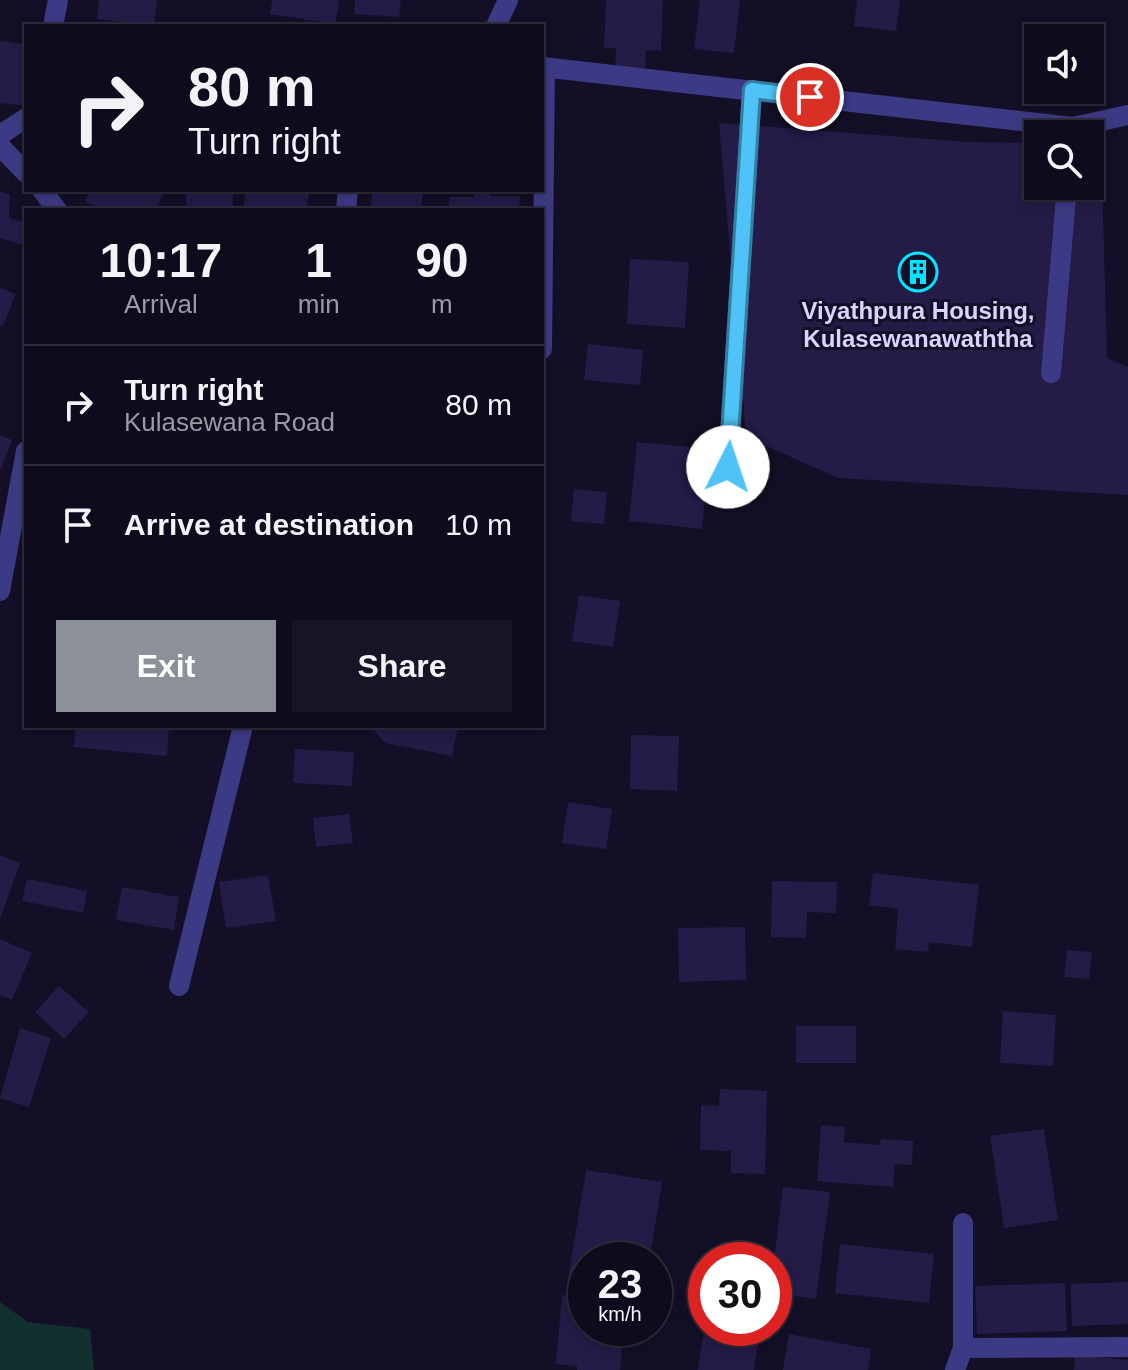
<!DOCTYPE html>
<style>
:root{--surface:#0e0b1c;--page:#171425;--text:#f1f3f6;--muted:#9b9ba3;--line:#2e2b3b;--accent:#8c9099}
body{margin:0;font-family:Helvetica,sans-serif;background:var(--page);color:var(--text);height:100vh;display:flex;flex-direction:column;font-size:30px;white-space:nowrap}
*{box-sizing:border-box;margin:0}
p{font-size:26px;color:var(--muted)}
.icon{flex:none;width:44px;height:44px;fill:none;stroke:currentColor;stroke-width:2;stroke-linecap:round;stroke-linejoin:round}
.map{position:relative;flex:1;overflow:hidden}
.sheet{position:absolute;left:24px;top:208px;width:520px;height:520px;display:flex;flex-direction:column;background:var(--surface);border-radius:0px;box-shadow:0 4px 12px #0003,0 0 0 2px var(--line)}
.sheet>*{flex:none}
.hud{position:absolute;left:24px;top:24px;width:520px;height:168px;border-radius:0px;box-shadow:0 4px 12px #0003,0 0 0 2px var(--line);background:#0e0b1c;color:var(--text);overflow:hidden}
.fabs{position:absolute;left:1024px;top:24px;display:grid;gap:16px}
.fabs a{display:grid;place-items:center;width:80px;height:80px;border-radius:0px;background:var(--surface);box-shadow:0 4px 12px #0003,0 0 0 2px var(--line);font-size:40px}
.speed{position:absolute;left:568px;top:1242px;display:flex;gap:16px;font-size:40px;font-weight:700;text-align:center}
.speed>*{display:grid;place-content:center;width:104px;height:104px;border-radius:50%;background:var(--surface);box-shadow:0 4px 12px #0003,0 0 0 2px var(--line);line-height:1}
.speed small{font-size:20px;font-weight:400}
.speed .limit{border:12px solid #d22;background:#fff;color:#111}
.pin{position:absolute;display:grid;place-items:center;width:68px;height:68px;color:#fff;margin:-34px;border:4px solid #fff;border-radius:50%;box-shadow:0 2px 8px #0007}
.me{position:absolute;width:88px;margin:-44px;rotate:4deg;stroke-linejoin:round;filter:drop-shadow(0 0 6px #0008)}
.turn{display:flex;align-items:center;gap:28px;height:168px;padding:0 32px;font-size:36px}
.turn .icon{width:104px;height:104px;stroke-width:2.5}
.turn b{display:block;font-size:56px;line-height:68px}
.eta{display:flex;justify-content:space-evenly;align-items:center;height:136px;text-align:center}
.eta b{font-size:48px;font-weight:800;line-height:56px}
.cta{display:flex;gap:16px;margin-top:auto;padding:16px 32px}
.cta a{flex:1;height:92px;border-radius:0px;background:var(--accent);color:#fff;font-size:32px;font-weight:800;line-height:92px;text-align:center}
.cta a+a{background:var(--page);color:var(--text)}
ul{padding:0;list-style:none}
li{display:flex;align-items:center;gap:24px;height:120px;padding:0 32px;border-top:2px solid var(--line)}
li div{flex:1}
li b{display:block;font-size:30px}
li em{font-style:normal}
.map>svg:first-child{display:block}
.green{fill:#12302f}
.building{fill:#241b47}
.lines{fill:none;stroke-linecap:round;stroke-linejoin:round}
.minor{stroke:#3d3a85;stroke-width:20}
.route-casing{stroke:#337fa1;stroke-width:20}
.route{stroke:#4fc3f7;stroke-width:14}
.labels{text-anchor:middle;stroke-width:6;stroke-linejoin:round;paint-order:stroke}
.poi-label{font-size:24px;font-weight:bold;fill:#d9d4ff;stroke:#130f26}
</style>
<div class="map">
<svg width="1128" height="1370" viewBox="0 0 1128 1370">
<rect width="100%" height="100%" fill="#130f26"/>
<path class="green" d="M 0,1302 L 28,1322 L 90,1329 L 94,1370 L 0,1370 Z"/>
<path class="building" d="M 99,0 L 157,0 L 154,26 L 97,19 Z
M 272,0 L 339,0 L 335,24 L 270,14 Z
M 355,0 L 401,0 L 399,17 L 354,14 Z
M 606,0 L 663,0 L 661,51 L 646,50 L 645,74 L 615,73 L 616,48 L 604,48 Z
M 700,0 L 740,0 L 734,53 L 694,49 Z
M 857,0 L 900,0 L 896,31 L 854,26 Z
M 0,41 L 26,44 L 26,106 L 0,103 Z
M 719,123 L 969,142 L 1038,143 L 1038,186 L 1090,186 L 1090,143 L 1101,143 L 1107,358 L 1128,367 L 1128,495 L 838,478 L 746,437 Z
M 90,190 L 165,190 L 156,210 L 105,210 L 85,202 Z
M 186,190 L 233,190 L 233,210 L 186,210 Z
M 246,190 L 309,194 L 306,210 L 243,210 Z
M 372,190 L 423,190 L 421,210 L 371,209 Z
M 474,190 L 490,190 L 490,196 L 520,196 L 519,210 L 449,210 L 449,197 L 474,197 Z
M 0,191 L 10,194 L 9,218 L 26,223 L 22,245 L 0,238 Z
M 630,259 L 689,262 L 685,328 L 627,324 Z
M 0,288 L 16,294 L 3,326 L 0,325 Z
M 588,344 L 643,350 L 640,385 L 584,380 Z
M 0,435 L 12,440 L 0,471 Z
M 637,442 L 710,449 L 702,529 L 629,521 Z
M 574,489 L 607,492 L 604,524 L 571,521 Z
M 579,595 L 620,601 L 613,647 L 572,641 Z
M 75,726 L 169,726 L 167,756 L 74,747 Z
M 370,726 L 458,726 L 452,756 L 385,743 Z
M 631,735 L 679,736 L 677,791 L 630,789 Z
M 295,749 L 354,752 L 352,786 L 293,783 Z
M 568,802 L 612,809 L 606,849 L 562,843 Z
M 349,814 L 353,843 L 316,847 L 313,818 Z
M 0,855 L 20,863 L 0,919 Z
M 873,873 L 979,885 L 972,947 L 929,942 L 928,952 L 895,949 L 898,909 L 869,905 Z
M 268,875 L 276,921 L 226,928 L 219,882 Z
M 27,879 L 87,891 L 83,913 L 22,901 Z
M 772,881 L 837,882 L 836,913 L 807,912 L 806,938 L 771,937 Z
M 122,887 L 179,897 L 174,930 L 116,920 Z
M 745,927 L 746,980 L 679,982 L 678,928 Z
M 0,939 L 32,953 L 12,1000 L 0,995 Z
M 1067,950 L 1092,952 L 1089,979 L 1064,977 Z
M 59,986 L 89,1012 L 64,1039 L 35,1012 Z
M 1003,1011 L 1056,1015 L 1053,1066 L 1000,1063 Z
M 796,1026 L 856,1026 L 856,1063 L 796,1063 Z
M 20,1028 L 51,1038 L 29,1107 L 0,1098 Z
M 720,1089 L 767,1091 L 765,1174 L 731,1173 L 731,1151 L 700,1150 L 701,1105 L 719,1106 Z
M 821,1125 L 845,1127 L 844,1142 L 880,1145 L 881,1139 L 913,1141 L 912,1165 L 895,1164 L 893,1187 L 817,1181 Z
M 1044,1129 L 1058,1220 L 1004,1228 L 990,1136 Z
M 586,1170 L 662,1182 L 650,1256 L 604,1248 L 602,1260 L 586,1260 L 586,1282 L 568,1279 Z
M 783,1187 L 830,1192 L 816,1299 L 774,1293 L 774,1260 Z
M 840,1244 L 934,1254 L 929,1303 L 835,1293 Z
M 1128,1282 L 1128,1324 L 1072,1326 L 1070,1284 Z
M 1065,1283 L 1067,1331 L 977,1334 L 975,1286 Z
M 562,1295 L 586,1298 L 586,1328 L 624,1328 L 620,1370 L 577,1370 L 577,1366 L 556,1364 Z
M 704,1328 L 760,1331 L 754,1370 L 698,1370 Z
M 789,1334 L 871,1349 L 868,1370 L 783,1370 Z
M 1075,1355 L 1128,1360 L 1128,1370 L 1074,1370 Z"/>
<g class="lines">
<path class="minor" d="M 53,26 L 58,0
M 496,26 L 508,0
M 542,67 L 1073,127 L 1128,115
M 0,135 L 26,118
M 0,146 L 26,173
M 42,190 L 57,210
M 346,210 L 348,190
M 542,349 L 545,67
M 1051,373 L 1067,186
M 728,467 L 752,90
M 0,591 L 26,451
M 179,986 L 243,726
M 963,1348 L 1128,1347
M 955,1370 L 963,1348 L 963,1223"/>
</g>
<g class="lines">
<g class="route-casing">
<path id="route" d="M 728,467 L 752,90 L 810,97"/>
</g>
<use href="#route" class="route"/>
</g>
<defs>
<g id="building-ring" transform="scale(2)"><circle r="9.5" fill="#130f26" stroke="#00e5ff" stroke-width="1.5"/><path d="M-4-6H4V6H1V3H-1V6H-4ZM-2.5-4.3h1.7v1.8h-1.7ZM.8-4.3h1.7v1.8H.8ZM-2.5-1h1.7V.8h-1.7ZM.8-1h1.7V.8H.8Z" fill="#00e5ff"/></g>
</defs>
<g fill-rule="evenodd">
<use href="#building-ring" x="918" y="272"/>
</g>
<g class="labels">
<g class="poi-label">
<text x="918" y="319">Viyathpura Housing,<tspan x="918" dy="28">Kulasewanawaththa</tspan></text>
</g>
</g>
</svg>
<div class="fabs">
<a><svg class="icon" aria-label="sound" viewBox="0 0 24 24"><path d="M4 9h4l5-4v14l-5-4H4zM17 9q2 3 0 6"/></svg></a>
<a><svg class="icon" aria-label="search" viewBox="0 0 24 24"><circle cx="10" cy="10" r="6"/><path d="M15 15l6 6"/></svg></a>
</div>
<div class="speed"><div>23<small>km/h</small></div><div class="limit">30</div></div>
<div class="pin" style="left:810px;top:97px;background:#d93025"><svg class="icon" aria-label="arrive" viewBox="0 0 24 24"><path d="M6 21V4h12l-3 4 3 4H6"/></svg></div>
<svg class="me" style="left:728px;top:467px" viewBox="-20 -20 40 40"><circle r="19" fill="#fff"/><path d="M0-13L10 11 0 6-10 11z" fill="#4fc3f7"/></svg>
<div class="hud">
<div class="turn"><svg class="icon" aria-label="right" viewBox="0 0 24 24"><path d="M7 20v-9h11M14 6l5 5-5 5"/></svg><div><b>80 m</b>Turn right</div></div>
</div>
<section class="sheet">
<div class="eta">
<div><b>10:17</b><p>Arrival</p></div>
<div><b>1</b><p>min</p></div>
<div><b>90</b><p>m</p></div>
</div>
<ul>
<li><svg class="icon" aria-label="right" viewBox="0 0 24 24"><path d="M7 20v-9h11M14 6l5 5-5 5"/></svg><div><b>Turn right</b><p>Kulasewana Road</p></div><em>80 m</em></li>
<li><svg class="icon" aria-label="arrive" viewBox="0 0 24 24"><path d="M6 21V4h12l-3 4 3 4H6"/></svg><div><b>Arrive at destination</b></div><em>10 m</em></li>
</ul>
<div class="cta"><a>Exit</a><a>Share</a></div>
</section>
</div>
